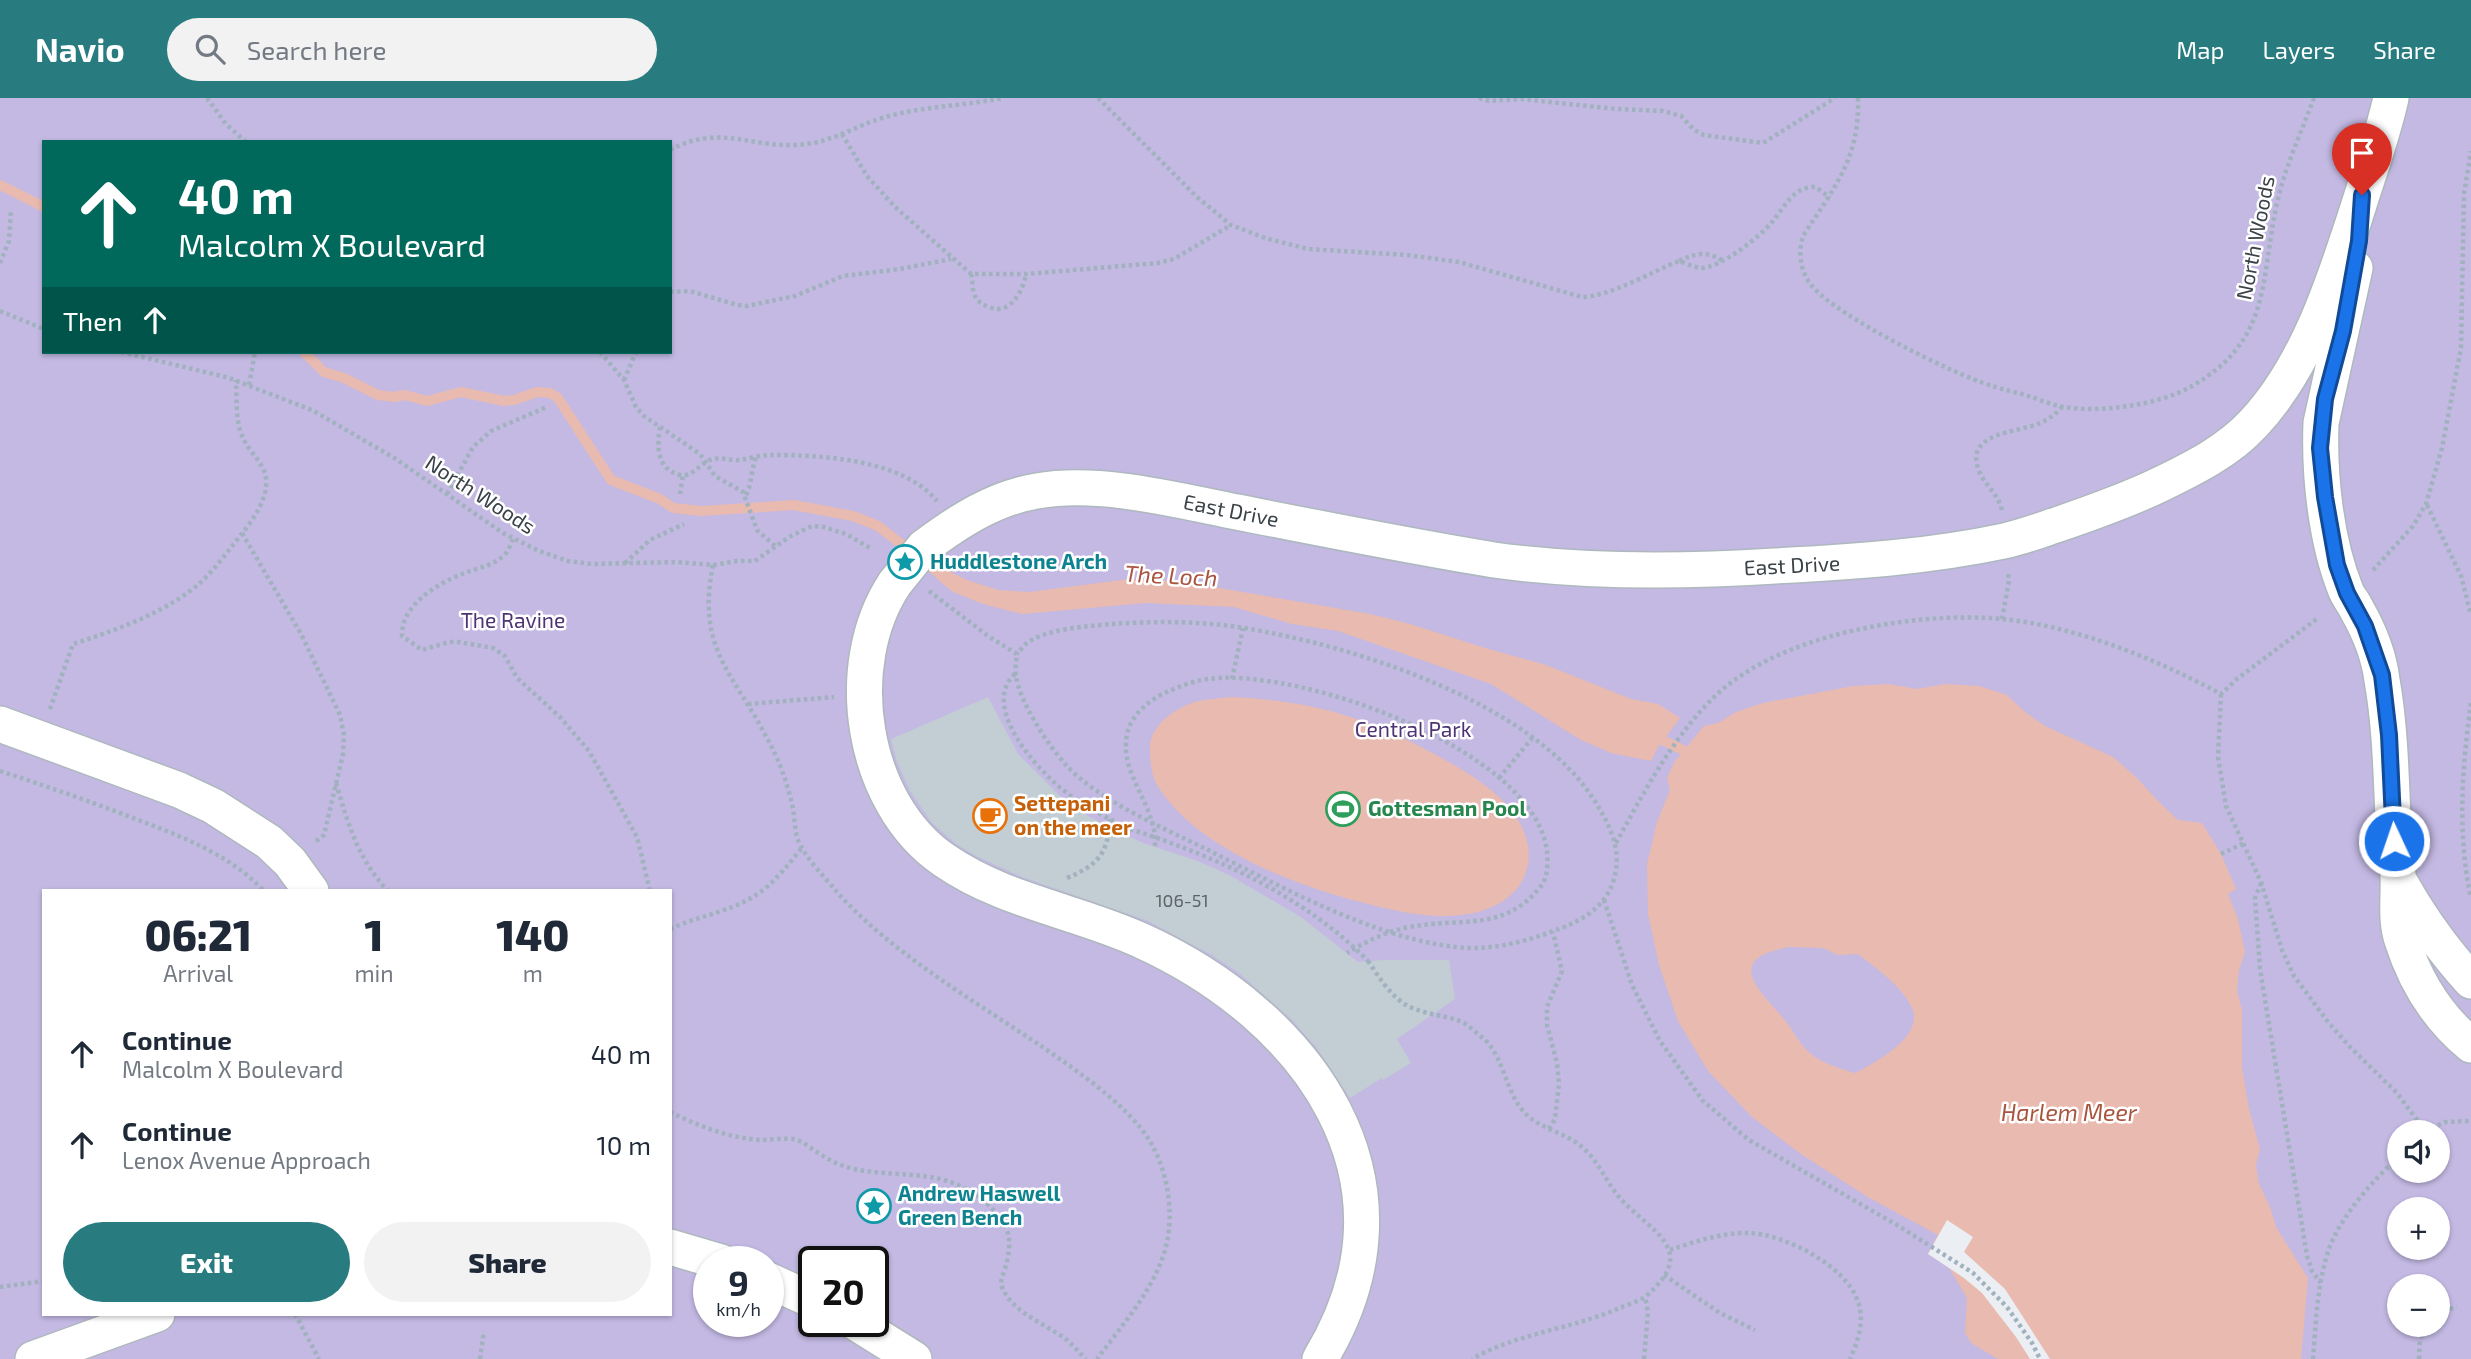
<!DOCTYPE html>
<meta charset="utf-8">
<style>
:root{--surface:#fff;--page:#f2f2f3;--text:#1f2937;--muted:#747a83;--accent:#287c7f}
body{margin:0;font-family:"Exo 2",sans-serif;background:var(--page);color:var(--text);height:100vh;display:flex;flex-direction:column;font-size:26px;white-space:nowrap}
*{box-sizing:border-box;margin:0}
p{font-size:23px;color:var(--muted)}
.icon{flex:none;width:38px;height:38px;fill:none;stroke:currentColor;stroke-width:2;stroke-linecap:round;stroke-linejoin:round}
.map{position:relative;flex:1;overflow:hidden}
.drawer{position:absolute;left:42px;top:791px;width:630px;height:427px;display:flex;flex-direction:column;background:var(--surface);border-radius:0px;box-shadow:0 2px 5px #0004}
.drawer>*{flex:none}
.guide{position:absolute;left:42px;top:42px;width:630px;height:214px;border-radius:0px;box-shadow:0 2px 5px #0004;background:#00695c;color:#fff;overflow:hidden}
.fabs{position:absolute;left:2387px;top:1022px;display:grid;gap:14px}
.fabs a{display:grid;place-items:center;width:63px;height:63px;border-radius:50%;background:var(--surface);box-shadow:0 2px 5px #0004;font-size:35px}
.speed{position:absolute;left:693px;top:1148px;display:flex;gap:14px;font-size:35px;font-weight:700;text-align:center}
.speed>*{display:grid;place-content:center;width:91px;height:91px;border-radius:50%;background:var(--surface);box-shadow:0 2px 5px #0004;line-height:1}
.speed small{font-size:18px;font-weight:400}
.speed .limit{border:4px solid #111;border-radius:10px;background:#fff;color:#111}
.pin{position:absolute;display:grid;place-items:center;width:60px;height:60px;color:#fff;margin:-72px -30px;border-radius:50% 50% 50% 0;rotate:-45deg;box-shadow:0 0 7px #0007}
.pin .icon{rotate:45deg}
.me{position:absolute;width:77px;margin:-38px;rotate:357deg;stroke-linejoin:round;filter:drop-shadow(0 0 5px #0008)}
.turn{display:flex;align-items:center;gap:24px;height:147px;padding:0 21px;font-size:32px}
.turn .icon{width:91px;height:91px;stroke-width:2.5}
.turn b{display:block;font-size:49px;line-height:60px}
.then{display:flex;align-items:center;height:66px;padding:0 21px;background:#0003;gap:14px;font-size:26px}
.eta{display:flex;justify-content:space-evenly;align-items:center;height:119px;text-align:center}
.eta b{font-size:42px;font-weight:800;line-height:49px}
.button{display:flex;gap:14px;margin-top:auto;padding:14px 21px}
.button a{flex:1;height:80px;border-radius:42px;background:var(--accent);color:#fff;font-size:28px;font-weight:800;line-height:80px;text-align:center}
.button a+a{background:var(--page);color:var(--text)}
ul{padding:0;list-style:none}
li{display:flex;align-items:center;gap:21px;height:91px;padding:0 21px}
li div{flex:1}
li b{display:block;font-size:26px}
li em{font-style:normal}
header{display:flex;align-items:center;gap:42px;box-sizing:border-box;height:98px;padding:0 35px;background:var(--accent);color:#fff}
header strong{font-size:33px}
nav{display:flex;gap:38px;margin-inline-start:auto;font-size:24px}
.search{width:490px;height:63px;background:var(--page);display:flex;align-items:center;gap:18px;box-sizing:border-box;padding:0 24px;border-radius:38px;color:var(--muted);font-size:26px}
.map>svg:first-child{display:block}
.green{fill:#c3b9e3;fill-rule:evenodd}
.water{fill:#e9baaf;fill-rule:evenodd}
.pier{fill:#ebeff4}
.lines{fill:none;stroke-linecap:round;stroke-linejoin:round}
.stream{stroke:#e9baaf;stroke-width:10}
.building{fill:#c2cdd4}
.minor-casing{stroke:#aeb8be;stroke-width:38}
.path{stroke:#a1b2be;stroke-width:4.5;stroke-dasharray:3.5 3.5;stroke-linecap:butt}
.minor{stroke:#fff;stroke-width:35}
.minor-bridge-casing{stroke:#aeb8be;stroke-width:38;stroke-linecap:butt}
.path-bridge{stroke:#a1b2be;stroke-width:4.5;stroke-dasharray:3.5 3.5;stroke-linecap:butt}
.minor-bridge{stroke:#fff;stroke-width:35}
.route-casing{stroke:#114b97;stroke-width:18}
.route{stroke:#1a73e8;stroke-width:12}
.labels{text-anchor:middle;stroke-width:5;stroke-linejoin:round;paint-order:stroke}
.number-label{font-size:18px;fill:#5c656a}
.street-label{font-size:21px;fill:#3a4247;stroke:#fff}
.culture-label{font-size:21px;font-weight:bold;fill:#0d838f;stroke:#fff;text-anchor:start}
.park-label{font-size:21px;fill:#4d3373;stroke:#fff}
.food-label{font-size:21px;font-weight:bold;fill:#c56008;stroke:#fff;text-anchor:start}
.leisure-label{font-size:21px;font-weight:bold;fill:#27864d;stroke:#fff;text-anchor:start}
.water-label{font-size:23px;font-style:italic;fill:#a8543e;stroke:#fff}
</style>
<header>
<strong>Navio</strong>
<div class="search"><svg class="icon" aria-label="search" viewBox="0 0 24 24"><circle cx="10" cy="10" r="6"/><path d="M15 15l6 6"/></svg>Search here</div>
<nav><a>Map</a><a>Layers</a><a>Share</a></nav>
</header>
<div class="map">
<svg width="2471" height="1261" viewBox="0 0 2471 1261">
<rect width="100%" height="100%" fill="#ebeff4"/>
<path class="green" d="M 0,0 L 2471,0 L 2471,1261 L 0,1261 ZM 44,44 L 670,44 L 670,254 L 44,254 ZM 44,793 L 670,793 L 670,1216 L 44,1216 ZM 2399,1034 L 2438,1034 L 2438,1073 L 2399,1073 ZM 2399,1111 L 2438,1111 L 2438,1150 L 2399,1150 ZM 709,1164 L 768,1164 L 768,1223 L 709,1223 ZM 814,1164 L 873,1164 L 873,1223 L 814,1223 ZM 2399,1188 L 2438,1188 L 2438,1227 L 2399,1227 Z"/>
<path class="water" d="M 945,471 L 967,482 L 998,492 L 1030,494 L 1129,481 L 1179,483 L 1370,516 L 1410,526 L 1485,550 L 1546,567 L 1631,601 L 1658,606 L 1680,620 L 1657,651 L 1651,663 L 1611,655 L 1581,642 L 1491,586 L 1338,533 L 1292,526 L 1234,509 L 1146,505 L 1022,516 L 983,506 L 953,494 L 937,481 Z
M 1888,586 L 1917,591 L 1945,586 L 1979,588 L 2007,597 L 2025,614 L 2045,628 L 2113,659 L 2136,679 L 2157,702 L 2178,722 L 2202,725 L 2221,756 L 2236,791 L 2228,796 L 2238,821 L 2245,854 L 2239,872 L 2237,893 L 2242,912 L 2242,969 L 2249,1011 L 2260,1051 L 2256,1067 L 2259,1086 L 2270,1109 L 2276,1129 L 2308,1180 L 2301,1261 L 1998,1261 L 1971,1245 L 1965,1235 L 1967,1200 L 1948,1168 L 1928,1156 L 1938,1137 L 1866,1098 L 1801,1056 L 1752,1019 L 1708,973 L 1678,923 L 1659,867 L 1648,816 L 1647,766 L 1657,724 L 1670,692 L 1667,680 L 1675,663 L 1704,628 L 1718,625 L 1736,614 L 1763,605 L 1853,588 ZM 1789,849 L 1823,850 L 1838,857 L 1858,856 C 1876,870 1902,888 1912,910 C 1925,938 1874,966 1855,975 C 1842,971 1827,967 1815,959 C 1802,950 1797,939 1788,926 C 1766,897 1717,862 1789,849 Z
M 1230,599 C 1312,603 1364,618 1436,657 C 1460,670 1486,685 1505,705 C 1544,746 1535,798 1478,814 C 1452,821 1420,818 1394,812 C 1317,796 1200,757 1157,687 C 1151,677 1150,662 1150,651 C 1149,630 1170,614 1189,606 C 1201,601 1217,601 1230,599 Z"/>
<path class="pier" d="M 1947,1122 L 1973,1139 L 1964,1154 L 2005,1191 L 2050,1261 L 2030,1261 L 2016,1239 L 1982,1195 L 1964,1180 L 1928,1156 Z"/>
<g class="lines">
<path class="stream" d="M 0,87 L 44,109
M 304,254 L 324,274 L 344,280 L 378,297 L 394,299 L 405,297 L 427,303 L 461,294 L 504,303 L 514,302 L 537,294 L 550,295 L 558,300 L 611,382 L 660,401 L 673,410 L 701,413 L 794,407 L 853,418 L 878,428 L 949,483
M 1654,638 L 1683,652"/>
</g>
<path class="building" d="M 988,599 L 1018,656 L 1063,701 L 1090,719 L 1143,745 L 1198,763 L 1231,778 L 1301,819 L 1358,864 L 1383,862 L 1449,862 L 1455,901 L 1397,941 L 1411,965 L 1383,982 L 1382,980 L 1350,1000 L 1316,949 L 1291,921 L 1239,875 L 1210,856 L 1148,823 L 1022,779 L 976,758 L 956,746 L 931,724 L 910,693 L 897,664 L 891,641 Z"/>
<g class="lines">
<g class="minor-casing">
<path id="minor" d="M 2355,170 L 2321,325 C 2319,378 2326,444 2346,493 C 2349,500 2354,505 2357,512 C 2369,533 2379,558 2382,582 C 2390,627 2391,674 2393,720 C 2394,739 2397,759 2398,778 C 2399,800 2395,821 2402,842 C 2415,883 2437,919 2471,947
M 924,449 C 959,423 994,400 1037,393 C 1100,382 1176,402 1237,414 C 1323,431 1408,448 1494,462 C 1587,475 1681,474 1775,468 C 1852,464 1929,459 2004,443 C 2023,439 2041,432 2059,426 C 2094,414 2128,402 2161,386 C 2194,370 2228,353 2253,326 C 2310,266 2338,172 2363,94 C 2373,63 2384,32 2391,0
M 895,485 C 840,567 861,705 944,762 C 1003,803 1076,813 1140,842 C 1308,918 1429,1082 1320,1261
M 0,626 L 179,692 L 213,708 L 269,744 L 290,764 L 311,793
M 2400,784 C 2420,820 2443,852 2471,883
M 670,1149 L 721,1164
M 768,1182 L 814,1203
M 853,1223 L 914,1261
M 33,1261 L 157,1216"/>
</g>
<path class="path" d="M 207,0 L 226,26 L 246,44
M 1098,0 L 1197,99 L 1231,127 L 1265,140 L 1308,151 L 1407,157 L 1459,164 L 1582,199 C 1609,199 1653,173 1679,163 C 1686,165 1693,169 1700,170 C 1719,171 1760,139 1772,124 C 1785,109 1793,88 1816,89 L 1830,100
M 1479,0 L 1489,3 L 1521,1 L 1617,11 L 1663,13 L 1681,18 L 1694,32 L 1704,37 L 1763,45 L 1835,0
M 1858,0 C 1860,60 1834,90 1803,138 C 1798,155 1800,174 1812,188 C 1838,219 1951,275 1992,288 C 2004,292 2016,294 2028,298 C 2039,301 2051,307 2063,309 C 2100,315 2160,307 2192,288 C 2272,242 2260,183 2277,105 C 2285,69 2301,35 2314,0
M 842,36 L 867,78 L 895,109 L 971,176 L 1026,176 L 1158,165 L 1174,161 L 1231,127
M 670,52 C 722,24 754,53 806,46 C 833,43 856,28 882,20 C 922,8 963,8 1003,0
M 1679,163 C 1696,155 1705,153 1722,162
M 0,165 L 9,143 L 11,111
M 971,176 C 973,183 972,193 975,198 C 978,204 983,207 989,209 C 1010,218 1023,193 1026,176
M 670,194 L 690,193 L 737,207 L 747,208 L 795,198 L 843,178 L 900,171 L 951,161
M 0,213 L 44,231
M 121,254 L 226,279 L 312,312 L 396,361 L 503,435 L 539,453 L 568,463 L 592,466 L 677,464 L 713,467 L 737,463 L 755,463 L 789,439 L 812,428 L 824,429 L 846,436 L 870,450
M 600,254 L 624,282 L 636,309 L 644,318 L 700,356 L 715,378 L 743,394 L 757,432 L 775,448
M 624,282 L 636,254
M 249,287 L 255,254
M 660,329 C 657,348 656,371 680,377 C 693,380 701,363 713,361 C 722,359 731,363 740,362 C 750,360 761,357 771,357 C 822,357 902,361 937,403
M 447,396 L 473,349 L 491,333 L 547,309
M 680,396 L 683,377
M 746,397 C 752,386 751,372 756,359
M 2427,407 L 2461,478 L 2471,517
M 2002,412 C 1998,396 1986,388 1980,375 C 1961,334 2018,335 2040,325 C 2049,321 2056,316 2062,309
M 242,435 L 301,536 L 340,617 L 344,637 L 343,656 L 324,737 L 315,744
M 513,441 C 510,447 508,455 502,459 C 490,469 476,470 462,476 C 437,486 401,507 402,538 L 422,552 L 449,544 L 459,544 L 493,550 L 505,558 L 517,580 L 560,619 L 589,653 L 637,739 L 650,793
M 625,465 L 650,442 L 684,426
M 713,467 C 696,551 733,574 768,642 C 779,662 787,684 792,706 C 795,718 794,731 798,742 C 805,760 824,778 836,793 C 889,853 971,901 1038,946 C 1073,970 1127,1006 1149,1042 C 1167,1070 1174,1112 1167,1144 C 1158,1187 1123,1226 1097,1261
M 2373,472 L 2413,428 L 2426,406 L 2442,350 L 2461,250 L 2464,96 L 2471,53
M 929,493 L 988,538 L 1017,556 C 1016,564 1015,571 1016,578 C 1020,605 1048,647 1066,667 C 1098,702 1161,729 1204,750 C 1278,787 1373,840 1456,849 C 1490,853 1525,844 1556,832 C 1582,823 1606,809 1614,781 C 1622,753 1611,729 1596,705 C 1535,605 1355,548 1244,530 C 1201,523 1155,523 1112,526 C 1089,528 1045,531 1027,545 C 1023,548 1020,553 1017,556
M 2002,521 L 2009,483 L 2008,474
M 1015,576 C 982,606 1030,663 1055,685 C 1077,705 1103,718 1130,731
M 1232,581 L 1243,530
M 2221,596 L 2218,659 L 2226,708 L 2261,784 L 2282,852 L 2294,878 L 2328,924 L 2350,949 L 2397,995 L 2425,1033
M 2471,605 C 2462,670 2457,736 2471,800
M 748,606 L 834,599
M 50,611 L 73,546 C 114,533 170,513 202,483 C 216,470 228,453 240,438 C 252,423 268,402 266,381 C 265,366 249,354 243,340 C 235,322 237,302 236,282
M 0,673 C 43,687 86,702 128,718 C 177,737 227,754 264,793
M 1499,680 L 1533,639
M 336,685 C 348,726 358,761 388,793
M 1616,745 C 1644,694 1672,641 1713,600 C 1747,567 1794,548 1839,536 C 1891,523 1948,516 2002,521 C 2076,528 2156,561 2221,596 L 2237,581 L 2318,520
M 1155,748 C 1158,707 1116,675 1128,632 C 1134,614 1152,600 1169,593 C 1181,588 1196,582 1209,581 C 1298,569 1534,651 1547,753 C 1548,764 1548,779 1541,788 C 1504,835 1460,819 1410,829 C 1387,833 1367,843 1347,855
M 2221,756 L 2244,745
M 1067,780 C 1098,767 1108,756 1110,721
M 2261,785 L 2255,800 L 2260,871 L 2307,1158 L 2312,1173 L 2321,1185
M 1604,802 L 1632,887 L 1660,943 L 1703,1003 L 1749,1042 L 1897,1127 L 1973,1175 L 2007,1209 L 2032,1245 L 2040,1261
M 670,831 C 698,818 730,814 756,797 C 774,786 789,765 802,750
M 1368,863 C 1377,876 1386,891 1398,901 C 1416,917 1440,915 1462,924 C 1469,927 1476,935 1483,940 C 1504,958 1505,993 1524,1014 C 1539,1031 1565,1034 1582,1049 C 1598,1062 1606,1084 1620,1100 C 1649,1133 1701,1151 1646,1198 C 1638,1204 1626,1207 1617,1211 C 1571,1231 1515,1236 1472,1261
M 670,1014 C 699,1028 728,1040 761,1042 C 771,1042 782,1040 793,1041 C 804,1043 811,1051 820,1056 C 832,1064 846,1070 859,1072 C 905,1080 946,1070 985,1104 C 1011,1127 1014,1142 1004,1174 C 1002,1179 1000,1184 1002,1189 C 1012,1214 1043,1225 1063,1239 C 1072,1245 1078,1254 1086,1261
M 1549,1031 L 1555,1021 L 1559,986 L 1557,965 L 1547,927 L 1547,909 L 1562,873 L 1553,834
M 2425,1033 L 2445,1024 L 2471,1023
M 1670,1152 C 1694,1144 1723,1134 1749,1135 C 1784,1136 1847,1168 1858,1204 C 1865,1223 1858,1243 1850,1261
M 1664,1177 L 1720,1215 L 1755,1232
M 0,1189 L 44,1183
M 295,1216 L 319,1261
M 2438,1218 L 2446,1212 L 2457,1209
M 480,1261 L 484,1233
M 1644,1261 L 1648,1214 L 1645,1199
M 2313,1261 C 2316,1224 2317,1184 2330,1148 C 2344,1114 2373,1083 2399,1058
M 2419,1261 L 2420,1241 L 2428,1227"/>
<use href="#minor" class="minor"/>
<g class="minor-bridge-casing">
<path id="minor-bridge" d="M 895,485 L 924,449"/>
</g>
<path class="path-bridge" d="M 1130,731 C 1217,759 1303,797 1368,863"/>
<use href="#minor-bridge" class="minor-bridge"/>
</g>
<g class="lines">
<g class="route-casing">
<path id="route" d="M 2362,97 L 2359,143 L 2343,233 L 2325,301 L 2320,350 L 2325,399 L 2337,467 L 2347,495 L 2365,528 L 2382,577 L 2389,637 L 2394,743"/>
</g>
<use href="#route" class="route"/>
</g>
<defs>
<g id="sight-ring" transform="scale(1.75)"><circle r="9.5" fill="#fff" stroke="#0f9aa8" stroke-width="1.5"/><path d="M0-6L1.8-2.2L6-1.7L2.9 1.2L3.7 5.4L0 3.3L-3.7 5.4L-2.9 1.2L-6-1.7L-1.8-2.2Z" fill="#0f9aa8"/></g>
<g id="stadium-ring" transform="scale(1.75)"><circle r="9.5" fill="#fff" stroke="#2e9e5b" stroke-width="1.5"/><path d="M0-5a6.5 5 0 1 0 0 10a6.5 5 0 1 0 0-10ZM-3.5-1.8h7v3.6h-7Z" fill="#2e9e5b"/></g>
<g id="cafe-ring" transform="scale(1.75)"><circle r="9.5" fill="#fff" stroke="#e8710a" stroke-width="1.5"/><path d="M-5.5-4.5H6V0H3Q3 3.5 0 3.5H-2.5Q-5.5 3.5-5.5 0ZM3-3.2v2h1.7v-2ZM-6 4.5H4V6H-6Z" fill="#e8710a"/></g>
</defs>
<g fill-rule="evenodd">
<use href="#sight-ring" x="905" y="464"/>
<use href="#stadium-ring" x="1343" y="711"/>
<use href="#cafe-ring" x="990" y="718"/>
<use href="#sight-ring" x="874" y="1108"/>
</g>
<g class="labels">
<g class="number-label">
<text x="1182" y="809">106-51</text>
</g>
<g class="street-label">
<text transform="translate(2256 140) rotate(-79)" y="7">North Woods</text>
<text transform="translate(480 397) rotate(33)" y="7">North Woods</text>
<text transform="translate(1231 413) rotate(11)" y="7">East Drive</text>
<text transform="translate(1792 468) rotate(-3)" y="7">East Drive</text>
</g>
<g class="culture-label">
<text x="930" y="471">Huddlestone Arch</text>
<text x="898" y="1103">Andrew Haswell<tspan x="898" dy="24">Green Bench</tspan></text>
</g>
<g class="park-label">
<text x="513" y="530">The Ravine</text>
<text x="1413" y="639">Central Park</text>
</g>
<g class="food-label">
<text x="1014" y="713">Settepani<tspan x="1014" dy="24">on the meer</tspan></text>
</g>
<g class="leisure-label">
<text x="1368" y="718">Gottesman Pool</text>
</g>
<g class="water-label">
<text transform="translate(1171 478) rotate(3)" y="8">The Loch</text>
<text x="2069" y="1023">Harlem Meer</text>
</g>
</g>
</svg>
<div class="fabs">
<a><svg class="icon" aria-label="sound" viewBox="0 0 24 24"><path d="M4 9h4l5-4v14l-5-4H4zM17 9q2 3 0 6"/></svg></a>
<a>+</a>
<a>−</a>
</div>
<div class="speed"><div>9<small>km/h</small></div><div class="limit">20</div></div>
<div class="pin" style="left:2362px;top:97px;background:#d93025"><svg class="icon" aria-label="arrive" viewBox="0 0 24 24"><path d="M6 21V4h12l-3 4 3 4H6"/></svg></div>
<svg class="me" style="left:2394px;top:743px" viewBox="-20 -20 40 40"><circle r="17" fill="#1a73e8" stroke="#fff" stroke-width="3"/><path d="M0-11L8 9 0 5-8 9z" fill="#fff"/></svg>
<div class="guide">
<div class="turn"><svg class="icon" aria-label="ahead" viewBox="0 0 24 24"><path d="M12 20V5M6 11l6-6 6 6"/></svg><div><b>40 m</b>Malcolm X Boulevard</div></div>
<div class="then">Then<svg class="icon" aria-label="ahead" viewBox="0 0 24 24"><path d="M12 20V5M6 11l6-6 6 6"/></svg></div>
</div>
<section class="drawer">
<div class="eta">
<div><b>06:21</b><p>Arrival</p></div>
<div><b>1</b><p>min</p></div>
<div><b>140</b><p>m</p></div>
</div>
<ul>
<li><svg class="icon" aria-label="ahead" viewBox="0 0 24 24"><path d="M12 20V5M6 11l6-6 6 6"/></svg><div><b>Continue</b><p>Malcolm X Boulevard</p></div><em>40 m</em></li>
<li><svg class="icon" aria-label="ahead" viewBox="0 0 24 24"><path d="M12 20V5M6 11l6-6 6 6"/></svg><div><b>Continue</b><p>Lenox Avenue Approach</p></div><em>10 m</em></li>
</ul>
<div class="button"><a>Exit</a><a>Share</a></div>
</section>
</div>
